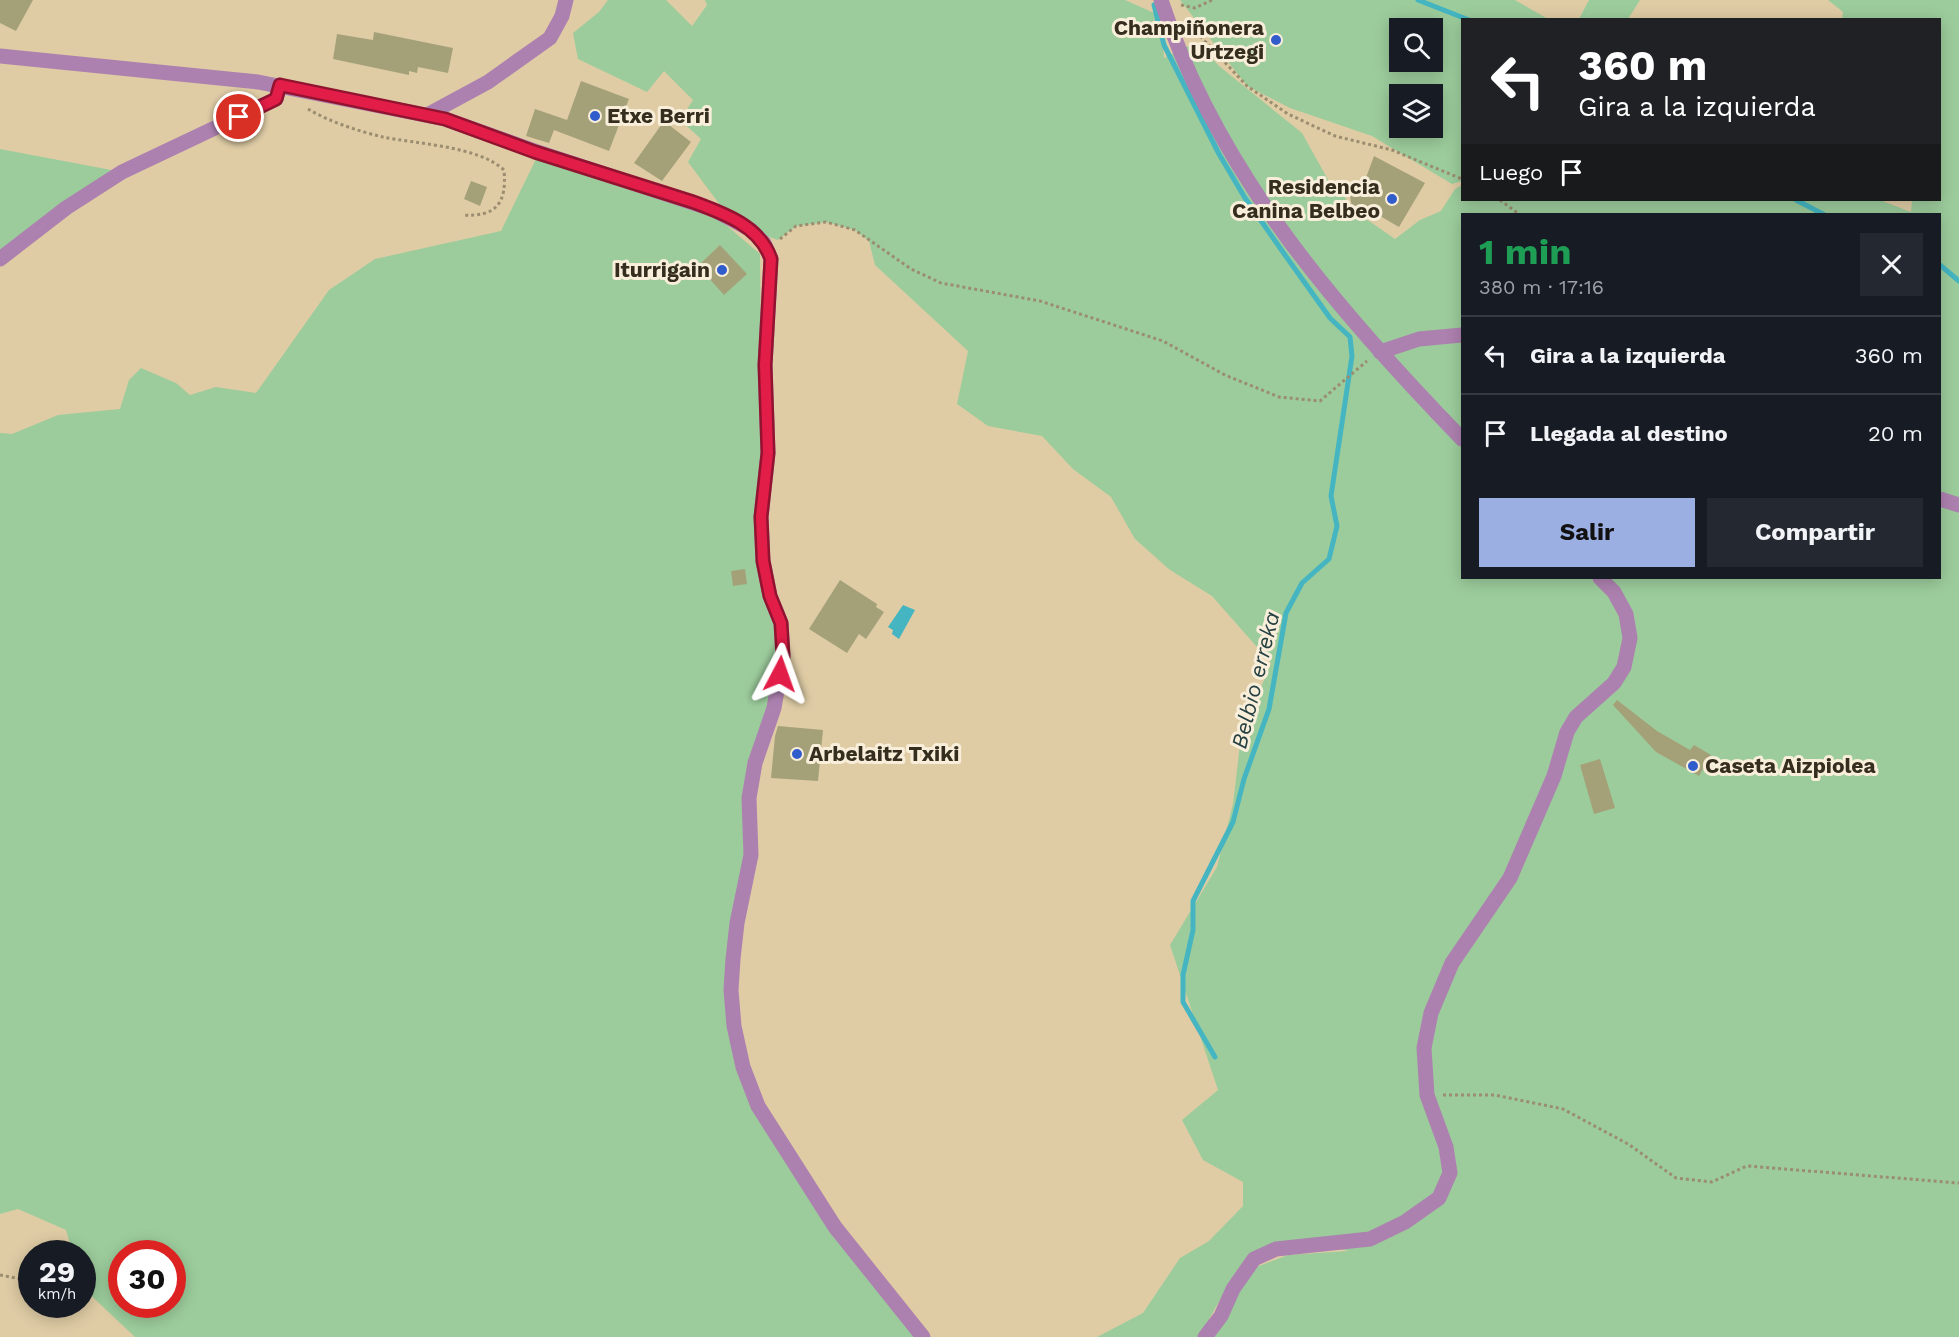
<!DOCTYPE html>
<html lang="es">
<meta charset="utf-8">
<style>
:root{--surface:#171b24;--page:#242831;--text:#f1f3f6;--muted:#9ea1a6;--line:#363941;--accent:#9bafe3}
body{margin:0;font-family:"Work Sans",sans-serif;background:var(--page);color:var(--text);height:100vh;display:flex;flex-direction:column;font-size:22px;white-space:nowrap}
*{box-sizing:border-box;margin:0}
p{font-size:20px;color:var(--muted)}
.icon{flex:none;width:33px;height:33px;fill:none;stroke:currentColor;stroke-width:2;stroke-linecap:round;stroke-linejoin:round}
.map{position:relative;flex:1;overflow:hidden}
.side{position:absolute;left:1461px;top:213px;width:480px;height:366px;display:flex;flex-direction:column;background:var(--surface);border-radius:0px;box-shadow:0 3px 15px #0003}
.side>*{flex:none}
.guide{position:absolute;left:1461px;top:18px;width:480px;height:183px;border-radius:0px;box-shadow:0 3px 15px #0003;background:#202124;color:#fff;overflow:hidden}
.controls{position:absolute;left:1389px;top:18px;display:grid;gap:12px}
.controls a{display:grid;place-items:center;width:54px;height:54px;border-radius:0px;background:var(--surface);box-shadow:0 3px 15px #0003;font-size:30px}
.speed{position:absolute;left:18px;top:1240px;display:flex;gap:12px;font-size:30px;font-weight:700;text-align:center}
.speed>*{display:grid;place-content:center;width:78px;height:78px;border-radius:50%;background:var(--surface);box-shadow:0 3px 15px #0003;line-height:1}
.speed small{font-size:15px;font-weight:400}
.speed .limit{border:9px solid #d22;background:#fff;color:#111}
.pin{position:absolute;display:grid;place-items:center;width:51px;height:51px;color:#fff;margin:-26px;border:3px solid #fff;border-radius:50%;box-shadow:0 2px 6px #0007}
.me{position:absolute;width:66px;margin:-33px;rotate:4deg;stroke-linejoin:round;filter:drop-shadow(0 0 4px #0008)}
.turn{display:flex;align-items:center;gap:21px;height:126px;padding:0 18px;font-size:27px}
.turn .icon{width:78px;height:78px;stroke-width:2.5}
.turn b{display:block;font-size:42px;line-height:51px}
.then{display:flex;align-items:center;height:57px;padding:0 18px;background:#0003;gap:12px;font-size:22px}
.round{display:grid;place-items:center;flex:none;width:63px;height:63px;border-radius:0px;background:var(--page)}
.summary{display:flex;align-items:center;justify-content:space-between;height:102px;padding:0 18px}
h1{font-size:36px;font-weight:700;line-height:45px;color:#1e9e55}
.cta{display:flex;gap:12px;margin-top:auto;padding:12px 18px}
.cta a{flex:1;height:69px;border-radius:0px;background:var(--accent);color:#111;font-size:24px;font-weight:700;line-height:69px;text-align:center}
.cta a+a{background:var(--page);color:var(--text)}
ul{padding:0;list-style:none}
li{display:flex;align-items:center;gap:18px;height:78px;padding:0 18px;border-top:2px solid var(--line)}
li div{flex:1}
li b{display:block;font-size:22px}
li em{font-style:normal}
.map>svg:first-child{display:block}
.green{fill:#9ccc9c;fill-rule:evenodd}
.water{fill:#44b5c1}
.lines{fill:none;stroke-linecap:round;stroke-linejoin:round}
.stream{stroke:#44b5c1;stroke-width:5}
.building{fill:#a4a179}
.path{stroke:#9b8d6f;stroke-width:3;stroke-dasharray:3 3;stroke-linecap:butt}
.minor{stroke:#ad81af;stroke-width:15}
.route-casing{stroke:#92132f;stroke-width:15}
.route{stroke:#e11d48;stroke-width:10}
.poi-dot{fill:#315ccc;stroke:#f8eeda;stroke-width:2}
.labels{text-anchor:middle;stroke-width:6;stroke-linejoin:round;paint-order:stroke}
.poi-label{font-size:21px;font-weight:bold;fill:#352e1e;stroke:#f8eeda;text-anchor:end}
.water-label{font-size:22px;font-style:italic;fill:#274143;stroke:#f8eeda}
</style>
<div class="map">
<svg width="1959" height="1337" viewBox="0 0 1959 1337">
<rect width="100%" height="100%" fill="#dfcca5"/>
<path class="green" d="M 608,0 L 666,0 L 692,26 L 707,5 L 705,0 L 1125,0 L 1161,16 L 1164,58 L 1197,42 L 1219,66 L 1302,133 L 1331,185 L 1343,192 L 1349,207 L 1395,239 L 1420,220 L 1441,211 L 1455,189 L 1462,185 L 1462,200 L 1880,200 L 1911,212 L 1912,200 L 1940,200 L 1940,20 L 1842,19 L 1843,12 L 1828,0 L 1959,0 L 1959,1337 L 1213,1337 L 1251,1269 L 1288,1255 L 1348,1251 L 1307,1240 L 1248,1262 L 1221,1298 L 1199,1337 L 1097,1337 L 1143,1313 L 1180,1258 L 1209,1241 L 1243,1206 L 1243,1182 L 1203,1160 L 1182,1120 L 1218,1090 L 1170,945 L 1217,867 L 1233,804 L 1241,736 L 1271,663 L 1212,596 L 1170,570 L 1135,539 L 1111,497 L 1073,469 L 1042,436 L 988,426 L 957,404 L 968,351 L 875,265 L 869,241 L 855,230 L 826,222 L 796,226 L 778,240 L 764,235 L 723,209 L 688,162 L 701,139 L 680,120 L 693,100 L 664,71 L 647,92 L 578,59 L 573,33 L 599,12 ZM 1462,214 L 1940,214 L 1940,578 L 1462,578 Z
M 1180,0 L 1515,0 L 1548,19 L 1462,20 L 1462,181 L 1452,184 L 1372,136 L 1290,108 L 1247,86 ZM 1432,28 L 1432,62 L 1400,62 L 1400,28 ZM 1400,94 L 1432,94 L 1432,128 L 1400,128 Z
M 1589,0 L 1640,0 L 1628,19 L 1579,19 Z
M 0,149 L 122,172 L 0,255 Z
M 536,159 L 719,219 L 760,254 L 763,561 L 783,656 L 755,763 L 733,959 L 743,1067 L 835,1227 L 930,1337 L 135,1337 L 83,1288 L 82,1254 L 73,1254 L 66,1230 L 18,1209 L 0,1214 L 0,433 L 12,434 L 58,415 L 120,409 L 129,380 L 141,368 L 176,383 L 190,395 L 216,387 L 256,393 L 329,290 L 375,259 L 501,231 ZM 122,1254 L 172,1254 L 172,1305 L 122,1305 Z"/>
<path class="water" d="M 903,605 L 915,610 L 899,639 L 892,634 L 893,630 L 888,627 Z"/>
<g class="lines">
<path class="stream" d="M 1418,0 L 1469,20
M 1154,5 L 1164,45 L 1219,154 L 1245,198 L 1285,255 L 1330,318 L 1350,337 L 1352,356 L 1331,496 L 1337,526 L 1329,559 L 1302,583 L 1286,613 L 1269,709 L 1244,779 L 1233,822 L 1193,901 L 1193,930 L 1183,975 L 1183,1002 L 1215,1057
M 1796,200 L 1823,214
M 1940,265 L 1959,281"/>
</g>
<path class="building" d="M 0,0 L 33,0 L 16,31 L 0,23 Z
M 374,32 L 453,48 L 448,73 L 418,67 L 417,73 L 409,71 L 409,75 L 333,59 L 337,34 L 373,40 Z
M 581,81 L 629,99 L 609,151 L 554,130 L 549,143 L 526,136 L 535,109 L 567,120 Z
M 664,121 L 691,142 L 662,181 L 634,163 Z
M 1374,156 L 1425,183 L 1399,227 L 1361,205 L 1352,207 L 1348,187 L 1364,183 Z
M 471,181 L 487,187 L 480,206 L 464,199 Z
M 720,245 L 747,274 L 724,295 L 698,266 Z
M 745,569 L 747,584 L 733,586 L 731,571 Z
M 840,580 L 877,604 L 876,607 L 884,612 L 866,639 L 859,634 L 847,653 L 809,629 Z
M 1617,700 L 1657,731 L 1690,750 L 1694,745 L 1711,755 L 1699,776 L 1656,752 L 1613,705 Z
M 778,726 L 823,730 L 818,781 L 771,778 L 775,736 Z
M 1600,759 L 1615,808 L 1594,814 L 1580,765 Z"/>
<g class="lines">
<path class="path" d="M 1181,5 L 1195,8 L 1212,0
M 1188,23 L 1247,86 L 1288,114 L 1335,136 L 1392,150 L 1462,179
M 308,109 C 330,122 358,131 383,137 C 417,144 478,146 504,170 C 507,204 496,217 462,215
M 1500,200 L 1519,214
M 780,239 L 796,226 L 826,222 L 855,230 L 911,269 L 941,283 L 1040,301 L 1163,341 L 1225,375 L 1279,397 L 1320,401 L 1367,361
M 1443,1095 L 1495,1095 L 1563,1109 L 1628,1144 L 1676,1178 L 1712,1182 L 1747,1166 L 1959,1183
M 0,1275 L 32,1281"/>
<path class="minor" d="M 1161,0 C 1217,172 1338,311 1462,439
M 0,56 L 258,82 L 445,119 L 535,151 L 714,210 L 751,230 L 764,243 L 771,259 L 765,365 L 768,453 L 761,517 L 763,561 L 770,596 L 781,623 L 783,656 L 774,708 L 755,763 L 749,798 L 751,855 L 737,923 L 733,959 L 731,990 L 734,1026 L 743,1067 L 758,1106 L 835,1227 L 923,1337
M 427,115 L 488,82 L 550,38 L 562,16 L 566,0
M 0,259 L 66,208 L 122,172 L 276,99 L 280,85
M 1380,352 L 1419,339 L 1462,335
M 1940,499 L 1959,505
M 1205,1337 L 1221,1316 L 1233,1289 L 1254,1259 L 1276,1249 L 1370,1239 L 1405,1222 L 1439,1198 L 1450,1173 L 1446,1147 L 1427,1095 L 1424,1048 L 1431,1013 L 1452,963 L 1510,878 L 1554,776 L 1567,732 L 1576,717 L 1614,683 L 1624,667 L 1630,638 L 1626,614 L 1614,592 L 1600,578"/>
</g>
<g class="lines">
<g class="route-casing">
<path id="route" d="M 239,117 L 276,99 L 280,85 L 445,119 L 535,152 L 693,202 C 723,213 760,226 771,259 L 765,365 L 768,453 L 761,517 L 763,561 L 770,596 L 781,623 L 783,656 L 780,674"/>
</g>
<use href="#route" class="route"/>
</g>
<g class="poi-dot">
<circle cx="1276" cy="40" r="6"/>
<circle cx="595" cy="116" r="6"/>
<circle cx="1392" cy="199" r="6"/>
<circle cx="722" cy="270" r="6"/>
<circle cx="797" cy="754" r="6"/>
<circle cx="1693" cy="766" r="6"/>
</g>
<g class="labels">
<g class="poi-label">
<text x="1264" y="35">Champiñonera<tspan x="1264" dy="24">Urtzegi</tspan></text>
<text x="607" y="123" text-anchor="start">Etxe Berri</text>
<text x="1380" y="194">Residencia<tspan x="1380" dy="24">Canina Belbeo</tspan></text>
<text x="710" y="277">Iturrigain</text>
<text x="809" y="761" text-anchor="start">Arbelaitz Txiki</text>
<text x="1705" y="773" text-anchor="start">Caseta Aizpiolea</text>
</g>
<g class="water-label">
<text transform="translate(1255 680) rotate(-76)" y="8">Belbio erreka</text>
</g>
</g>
</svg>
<div class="controls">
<a><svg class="icon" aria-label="search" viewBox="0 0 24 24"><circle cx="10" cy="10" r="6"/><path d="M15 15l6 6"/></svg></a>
<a><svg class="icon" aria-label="layers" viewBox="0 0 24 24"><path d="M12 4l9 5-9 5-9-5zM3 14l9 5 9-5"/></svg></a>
</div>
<div class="speed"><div>29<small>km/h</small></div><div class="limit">30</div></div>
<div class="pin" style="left:239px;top:117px;background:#d93025"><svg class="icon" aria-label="arrive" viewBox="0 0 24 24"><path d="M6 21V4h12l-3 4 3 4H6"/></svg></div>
<svg class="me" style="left:780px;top:674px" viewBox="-20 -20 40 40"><path d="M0-17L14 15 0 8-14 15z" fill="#e11d48" stroke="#fff" stroke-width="4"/></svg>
<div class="guide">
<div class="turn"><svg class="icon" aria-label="left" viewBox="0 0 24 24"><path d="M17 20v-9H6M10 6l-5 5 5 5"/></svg><div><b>360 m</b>Gira a la izquierda</div></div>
<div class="then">Luego<svg class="icon" aria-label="arrive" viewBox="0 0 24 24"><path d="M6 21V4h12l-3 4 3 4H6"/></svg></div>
</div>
<section class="side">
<div class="summary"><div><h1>1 min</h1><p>380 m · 17:16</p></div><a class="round"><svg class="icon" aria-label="close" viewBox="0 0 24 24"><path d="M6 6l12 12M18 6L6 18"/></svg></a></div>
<ul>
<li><svg class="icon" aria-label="left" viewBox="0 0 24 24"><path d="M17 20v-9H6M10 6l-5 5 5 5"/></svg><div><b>Gira a la izquierda</b></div><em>360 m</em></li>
<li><svg class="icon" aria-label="arrive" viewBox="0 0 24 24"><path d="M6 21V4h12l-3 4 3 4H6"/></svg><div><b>Llegada al destino</b></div><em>20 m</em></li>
</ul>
<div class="cta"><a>Salir</a><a>Compartir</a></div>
</section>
</div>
